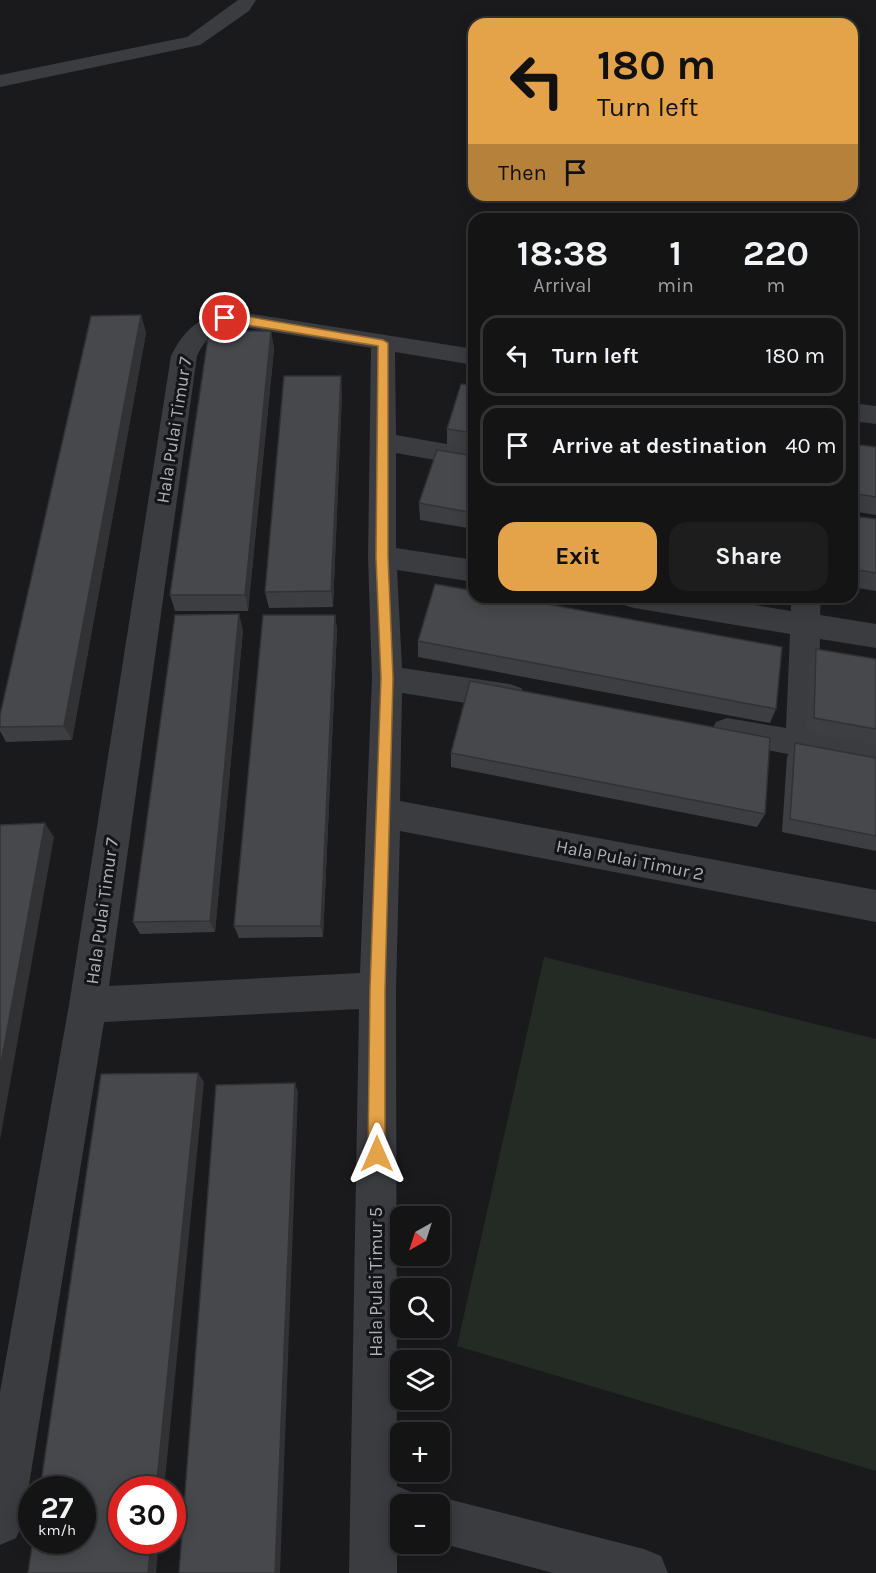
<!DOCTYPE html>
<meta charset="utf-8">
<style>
:root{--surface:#141415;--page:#1d1d1e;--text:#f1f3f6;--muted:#9d9ea0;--line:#333334;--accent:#e4a249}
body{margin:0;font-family:Karla,sans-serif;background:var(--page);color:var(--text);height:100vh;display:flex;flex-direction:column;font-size:22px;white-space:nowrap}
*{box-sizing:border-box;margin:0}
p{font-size:20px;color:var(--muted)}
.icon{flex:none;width:33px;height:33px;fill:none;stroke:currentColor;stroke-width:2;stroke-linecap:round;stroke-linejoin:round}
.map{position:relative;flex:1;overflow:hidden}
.drawer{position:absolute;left:468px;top:213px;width:390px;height:390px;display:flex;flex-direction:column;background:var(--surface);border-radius:18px;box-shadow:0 3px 15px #0003,0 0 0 2px var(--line)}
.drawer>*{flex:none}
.hud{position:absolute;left:468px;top:18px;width:390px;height:183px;border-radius:18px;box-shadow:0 3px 15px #0003,0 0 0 2px var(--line);background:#e4a249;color:#111;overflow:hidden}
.needle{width:39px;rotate:219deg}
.tools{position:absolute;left:390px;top:1206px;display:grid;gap:12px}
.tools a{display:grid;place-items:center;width:60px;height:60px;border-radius:12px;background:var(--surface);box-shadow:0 3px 15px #0003,0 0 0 2px var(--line);font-size:30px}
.speed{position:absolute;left:18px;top:1476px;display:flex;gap:12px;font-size:30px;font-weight:700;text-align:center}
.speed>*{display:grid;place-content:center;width:78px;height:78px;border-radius:50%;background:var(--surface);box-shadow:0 3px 15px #0003,0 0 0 2px var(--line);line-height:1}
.speed small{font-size:15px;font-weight:400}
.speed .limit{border:9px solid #d22;background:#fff;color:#111}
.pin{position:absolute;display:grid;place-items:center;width:51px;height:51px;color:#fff;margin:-26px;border:3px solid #fff;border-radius:50%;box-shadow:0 2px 6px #0007}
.me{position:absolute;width:66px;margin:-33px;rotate:0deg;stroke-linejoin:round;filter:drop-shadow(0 0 4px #0008)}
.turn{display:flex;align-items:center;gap:21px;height:126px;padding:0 30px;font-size:27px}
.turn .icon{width:78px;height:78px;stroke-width:2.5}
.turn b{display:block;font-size:42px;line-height:51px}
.then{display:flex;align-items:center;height:57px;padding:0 30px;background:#0003;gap:12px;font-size:22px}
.eta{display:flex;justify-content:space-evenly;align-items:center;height:102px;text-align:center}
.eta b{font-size:36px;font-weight:700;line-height:42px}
.cta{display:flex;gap:12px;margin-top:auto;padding:12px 30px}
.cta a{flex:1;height:69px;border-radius:18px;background:var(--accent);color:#111;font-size:24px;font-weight:700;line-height:69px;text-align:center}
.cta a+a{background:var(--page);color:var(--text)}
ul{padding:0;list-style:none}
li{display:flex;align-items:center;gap:18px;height:81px;margin:0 12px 9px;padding:0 18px;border:3px solid var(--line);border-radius:18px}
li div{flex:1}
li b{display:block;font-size:22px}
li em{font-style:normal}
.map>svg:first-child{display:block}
.green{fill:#242b24}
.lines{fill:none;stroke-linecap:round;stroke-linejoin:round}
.minor{fill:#3b3c40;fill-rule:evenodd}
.wall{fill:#3d3e41}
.shaded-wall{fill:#323235}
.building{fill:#47484c;stroke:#323235;stroke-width:1.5}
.route{fill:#e4a249;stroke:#94692f;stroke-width:1.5}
.labels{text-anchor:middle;stroke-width:6;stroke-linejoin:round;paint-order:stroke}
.street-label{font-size:18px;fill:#adb2ba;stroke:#151517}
</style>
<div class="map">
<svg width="876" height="1573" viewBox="0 0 876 1573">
<rect width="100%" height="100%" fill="#1a1a1c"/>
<path class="green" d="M 544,957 L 876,1039 L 876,1471 L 457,1346 Z"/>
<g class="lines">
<path class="minor" d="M 238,0 L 256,0 L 249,11 L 200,45 L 0,87 L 0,75 L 187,37 Z
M 233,311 L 474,349 L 474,365 L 395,352 L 396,435 L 474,449 L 474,467 L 396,453 L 396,548 L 474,560 L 474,582 L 397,570 L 402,668 L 510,684 L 521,688 L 526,697 L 521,706 L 510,710 L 402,693 L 400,801 L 876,890 L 876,922 L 400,831 L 396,990 L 397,1486 L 416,1494 L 421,1504 L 400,1504 L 400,1533 L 397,1532 L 397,1573 L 349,1573 L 359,1009 L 104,1022 L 23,1522 L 16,1538 L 0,1545 L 0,1392 L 69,1005 L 171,356 C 185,328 201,315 233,311 ZM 244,327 L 371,348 L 368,557 L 372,678 L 360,973 L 109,986 L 197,356 C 207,334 220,327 244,327 Z
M 852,403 L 876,406 L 876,424 L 852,421 Z
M 619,597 L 705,597 L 791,611 L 791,597 L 821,597 L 820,615 L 876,624 L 876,648 L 820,639 L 817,733 L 876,743 L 876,771 L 716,740 L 711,731 L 716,722 L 727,718 L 786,728 L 790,634 L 634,608 L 624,605 Z
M 440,1497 L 644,1549 L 661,1556 L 668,1573 L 553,1573 L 440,1543 L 440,1504 L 423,1504 Z"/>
</g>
<path class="wall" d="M 141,315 L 146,333 L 72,740 L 6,742 L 0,731 L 0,715 Z
M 271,331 L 274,349 L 248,611 L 175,611 L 170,595 Z
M 474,386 L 474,451 L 447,446 L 447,429 Z
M 342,393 L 333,607 L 269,608 L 265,592 Z
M 852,444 L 876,447 L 876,515 L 852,511 Z
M 474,456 L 474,529 L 420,520 L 419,503 Z
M 852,516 L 876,519 L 876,591 L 852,587 Z
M 335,615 L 337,630 L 323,937 L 239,938 L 234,926 Z
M 243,630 L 215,932 L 140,934 L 133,922 Z
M 418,641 L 776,709 L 770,723 L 418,657 Z
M 816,649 L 876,659 L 876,745 L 806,733 L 809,665 Z
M 795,743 L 876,758 L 876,851 L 782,832 L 787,757 Z
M 451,753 L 765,814 L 757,827 L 451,767 Z"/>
<path class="shaded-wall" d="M 141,315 L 146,333 L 72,740 L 64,726 Z
M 271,331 L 274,349 L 248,611 L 245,595 Z
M 341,376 L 342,393 L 333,607 L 331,591 Z
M 239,614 L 243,630 L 215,932 L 210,921 Z
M 335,615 L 337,630 L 323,937 L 321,926 Z
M 45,823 L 54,837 L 0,1140 L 0,1069 Z
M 198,1073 L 204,1082 L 164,1490 L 156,1490 Z
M 295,1083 L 298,1092 L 280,1573 L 275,1573 Z
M 151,1540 L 159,1540 L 156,1573 L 148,1573 Z"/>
<path class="building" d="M 141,315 L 64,726 L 0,727 L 0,715 L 91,316 Z
M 209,331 L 271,331 L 245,595 L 170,595 Z
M 284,376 L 341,376 L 331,591 L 265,592 Z
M 461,384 L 474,386 L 474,433 L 447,429 Z
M 852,444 L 876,447 L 876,497 L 852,493 Z
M 437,450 L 474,456 L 474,513 L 419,503 Z
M 852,516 L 876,519 L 876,573 L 852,569 Z
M 435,584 L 474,591 L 474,597 L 508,597 L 782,647 L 776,709 L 418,641 Z
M 239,614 L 210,921 L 133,922 L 175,615 Z
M 263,615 L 335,615 L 321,926 L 234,926 Z
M 816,649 L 876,659 L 876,729 L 814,718 Z
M 470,681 L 770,738 L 765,814 L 451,753 Z
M 795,743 L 876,758 L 876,836 L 790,819 Z
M 45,823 L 0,1069 L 0,825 Z
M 198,1073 L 156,1490 L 122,1490 L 122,1540 L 151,1540 L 148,1573 L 28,1573 L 33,1540 L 82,1540 L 82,1490 L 40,1490 L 101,1074 Z
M 295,1083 L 275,1573 L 179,1573 L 216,1085 Z"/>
<path class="route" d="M 225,315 L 244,316 L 383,340 L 388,343 L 388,557 L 393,678 L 385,990 L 385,1154 L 382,1159 L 377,1162 L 371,1159 L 368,1154 L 370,990 L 381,678 L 376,557 L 378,346 L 222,321 L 220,318 Z"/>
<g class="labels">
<g class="street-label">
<text transform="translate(174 430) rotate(-81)" y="6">Hala Pulai Timur 7</text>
<text transform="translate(630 860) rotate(11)" y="6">Hala Pulai Timur 2</text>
<text transform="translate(102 911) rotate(-82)" y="6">Hala Pulai Timur 7</text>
<text transform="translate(376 1282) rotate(-90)" y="6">Hala Pulai Timur 5</text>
</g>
</g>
</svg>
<div class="tools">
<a><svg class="needle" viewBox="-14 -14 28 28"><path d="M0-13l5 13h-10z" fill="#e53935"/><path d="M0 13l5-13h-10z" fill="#9d9ea0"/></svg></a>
<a><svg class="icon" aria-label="search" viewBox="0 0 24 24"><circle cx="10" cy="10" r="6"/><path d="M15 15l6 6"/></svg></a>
<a><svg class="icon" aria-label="layers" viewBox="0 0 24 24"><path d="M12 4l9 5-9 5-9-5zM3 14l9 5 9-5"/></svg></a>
<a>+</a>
<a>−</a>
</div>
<div class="speed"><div>27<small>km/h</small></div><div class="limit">30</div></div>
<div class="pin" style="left:225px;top:318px;background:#d93025"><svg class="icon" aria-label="arrive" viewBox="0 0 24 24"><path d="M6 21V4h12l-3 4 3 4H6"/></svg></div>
<svg class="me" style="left:377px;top:1154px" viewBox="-20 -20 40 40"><path d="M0-17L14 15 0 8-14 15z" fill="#e4a249" stroke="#fff" stroke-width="4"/></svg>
<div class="hud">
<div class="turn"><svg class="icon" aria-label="left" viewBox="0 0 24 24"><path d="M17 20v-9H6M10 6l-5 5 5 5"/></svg><div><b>180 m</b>Turn left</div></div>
<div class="then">Then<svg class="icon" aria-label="arrive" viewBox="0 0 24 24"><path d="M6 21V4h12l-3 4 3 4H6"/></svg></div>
</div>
<section class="drawer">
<div class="eta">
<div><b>18:38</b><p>Arrival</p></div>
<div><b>1</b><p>min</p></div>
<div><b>220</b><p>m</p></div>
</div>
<ul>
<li><svg class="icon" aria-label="left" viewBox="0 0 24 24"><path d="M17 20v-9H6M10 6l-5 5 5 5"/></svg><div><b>Turn left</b></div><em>180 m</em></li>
<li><svg class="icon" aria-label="arrive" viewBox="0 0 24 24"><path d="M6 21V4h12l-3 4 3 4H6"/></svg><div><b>Arrive at destination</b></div><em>40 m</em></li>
</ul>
<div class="cta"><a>Exit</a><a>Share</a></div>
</section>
</div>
